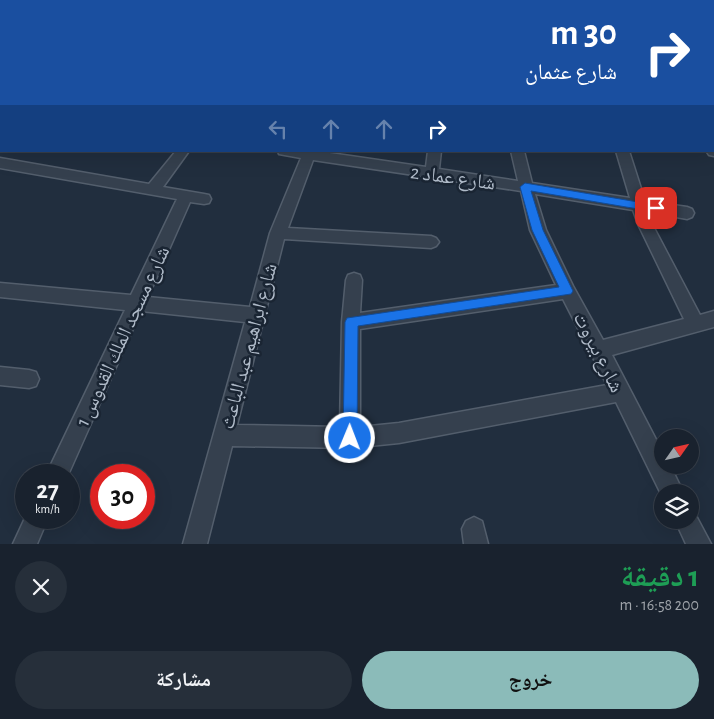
<!DOCTYPE html>
<html lang="ar">
<meta charset="utf-8">
<style>
:root{--surface:#19222e;--page:#262f3a;--text:#f1f3f6;--muted:#9fa4aa;--line:#373f4a;--accent:#8bbbb9}
body{margin:0;font-family:"Alegreya Sans","Noto Naskh Arabic",sans-serif;background:var(--page);color:var(--text);direction:rtl;height:100vh;display:flex;flex-direction:column;font-size:19px;white-space:nowrap}
*{box-sizing:border-box;margin:0}
p{font-size:16px;color:var(--muted)}
.icon{flex:none;width:28px;height:28px;fill:none;stroke:currentColor;stroke-width:2;stroke-linecap:round;stroke-linejoin:round}
.map{position:relative;height:544px;overflow:hidden;direction:ltr}
.drawer{display:flex;flex-direction:column;background:var(--surface);flex:1}
.drawer>*{flex:none}
.banner{position:absolute;left:0px;top:0px;width:715px;height:152px;box-shadow:0 5px 20px #0002,0 0 0 1px var(--line);direction:rtl;background:#1a4fa0;color:#fff;overflow:hidden}
.needle{width:32px;rotate:56deg}
.tools{position:absolute;left:654px;top:429px;display:grid;gap:10px}
.tools a{display:grid;place-items:center;width:45px;height:45px;border-radius:50%;background:var(--surface);box-shadow:0 5px 20px #0002,0 0 0 1px var(--line);font-size:25px}
.speed{position:absolute;left:15px;top:464px;display:flex;gap:10px;font-size:25px;font-weight:700;text-align:center}
.speed>*{display:grid;place-content:center;width:65px;height:65px;border-radius:50%;background:var(--surface);box-shadow:0 5px 20px #0002,0 0 0 1px var(--line);line-height:1}
.speed small{font-size:12px;font-weight:400}
.speed .limit{border:8px solid #d22;background:#fff;color:#111}
.pin{position:absolute;display:grid;place-items:center;width:42px;height:42px;color:#fff;margin:-21px;border-radius:10px;box-shadow:0 2px 8px #0006}
.me{position:absolute;width:55px;margin:-28px;rotate:1deg;stroke-linejoin:round;filter:drop-shadow(0 0 4px #0008)}
.turn{display:flex;align-items:center;gap:18px;height:105px;padding:0 15px;font-size:22px}
.turn .icon{width:65px;height:65px;stroke-width:2.5}
.turn b{display:block;font-size:35px;line-height:42px}
.lanes{display:flex;align-items:center;height:48px;padding:0 15px;background:#0003;justify-content:center;gap:25px;direction:ltr}
.lanes .off{opacity:.35}
.round{display:grid;place-items:center;flex:none;width:52px;height:52px;border-radius:26px;background:var(--page)}
.summary{display:flex;align-items:center;justify-content:space-between;height:85px;padding:0 15px}
h1{font-size:30px;font-weight:700;line-height:38px;color:#1e9e55}
.button{display:flex;gap:10px;margin-top:auto;padding:10px 15px}
.button a{flex:1;height:58px;border-radius:30px;background:var(--accent);color:#111;font-size:20px;font-weight:700;line-height:58px;text-align:center}
.button a+a{background:var(--page);color:var(--text)}
.map>svg:first-child{display:block}
.lines{fill:none;stroke-linecap:round;stroke-linejoin:round}
.street-casing{stroke:#535e6c;stroke-width:3}
.street{fill:#35404e;fill-rule:evenodd}
.route{fill:#1a73e8;stroke:#114b97}
.labels{text-anchor:middle;stroke-width:5;stroke-linejoin:round;paint-order:stroke}
.street-label{font-size:20px;fill:#b0bbc9;stroke:#1a2533}
</style>
<div class="map">
<svg width="714" height="544" viewBox="0 0 714 544">
<rect width="100%" height="100%" fill="#212e3e"/>
<g class="lines">
<g class="street-casing">
<path id="street" d="M 149,0 L 174,0 L 174,1 L 149,1 Z
M 275,0 L 283,0 L 283,1 L 275,1 Z
M 437,0 L 445,0 L 445,1 L 437,1 Z
M 522,0 L 531,0 L 531,1 L 522,1 Z
M 0,50 L 1,50 L 1,56 L 0,56 Z
M 714,147 L 714,156 L 709,155 L 707,152 L 714,151 Z
M 176,151 L 189,151 L 163,187 L 204,194 L 209,195 L 211,199 L 209,203 L 204,204 L 190,202 L 148,297 L 250,307 L 270,233 L 301,158 L 279,154 L 278,151 L 316,151 L 426,167 L 428,151 L 441,151 L 439,169 L 518,181 L 511,151 L 524,151 L 532,183 L 630,198 L 616,151 L 629,151 L 645,201 L 687,207 L 692,209 L 694,213 L 692,217 L 687,219 L 649,212 L 652,224 L 700,315 L 714,311 L 714,327 L 612,355 L 662,451 L 662,465 L 670,465 L 683,492 L 662,492 L 662,496 L 616,402 L 399,443 L 350,448 L 232,446 L 207,544 L 183,544 L 245,322 L 141,311 L 68,475 L 46,475 L 125,310 L 0,297 L 0,283 L 131,295 L 177,199 L 0,168 L 0,158 L 149,184 ZM 313,160 L 521,191 L 530,230 L 556,285 L 360,313 L 362,280 L 360,275 L 354,273 L 348,275 L 346,280 L 342,322 L 340,427 L 237,425 L 284,239 L 431,248 L 436,246 L 439,242 L 436,238 L 431,236 L 288,228 ZM 535,194 L 633,210 L 638,224 L 684,319 L 603,340 L 573,286 L 546,230 ZM 563,299 L 607,385 L 399,423 L 360,427 L 360,329 Z
M 0,367 L 29,370 L 36,372 L 39,379 L 36,386 L 29,388 L 0,385 Z
M 690,510 L 694,512 L 711,544 L 686,544 L 675,520 L 690,520 Z
M 26,516 L 26,518 L 48,518 L 37,544 L 13,544 Z
M 474,517 L 482,521 L 488,544 L 464,544 L 462,529 L 466,521 Z"/>
</g>
<use href="#street" class="street"/>
</g>
<path class="route" d="M 525,183 L 656,205 L 661,208 L 656,212 L 531,191 L 543,230 L 573,291 L 571,294 L 358,326 L 357,438 L 355,443 L 350,445 L 345,443 L 343,438 L 345,322 L 347,318 L 559,287 L 532,230 L 520,187 Z"/>
<g class="labels">
<g class="street-label">
<text transform="translate(453 177) rotate(8)" y="7">شارع عماد 2</text>
<text transform="translate(122 336) rotate(-65)" y="7">شارع مسجد الملك القدوس 1</text>
<text transform="translate(248 346) rotate(-75)" y="7">شارع ابراهيم عبد الباعث</text>
<text transform="translate(599 352) rotate(63)" y="7">شارع بيروت</text>
</g>
</g>
</svg>
<div class="tools">
<a><svg class="needle" viewBox="-14 -14 28 28"><path d="M0-13l5 13h-10z" fill="#e53935"/><path d="M0 13l5-13h-10z" fill="#9fa4aa"/></svg></a>
<a><svg class="icon" aria-label="layers" viewBox="0 0 24 24"><path d="M12 4l9 5-9 5-9-5zM3 14l9 5 9-5"/></svg></a>
</div>
<div class="speed"><div>27<small>km/h</small></div><div class="limit">30</div></div>
<div class="pin" style="left:656px;top:208px;background:#d93025"><svg class="icon" aria-label="arrive" viewBox="0 0 24 24"><path d="M6 21V4h12l-3 4 3 4H6"/></svg></div>
<svg class="me" style="left:350px;top:438px" viewBox="-20 -20 40 40"><circle r="17" fill="#1a73e8" stroke="#fff" stroke-width="3"/><path d="M0-11L8 9 0 5-8 9z" fill="#fff"/></svg>
<div class="banner">
<div class="turn"><svg class="icon" aria-label="right" viewBox="0 0 24 24"><path d="M7 20v-9h11M14 6l5 5-5 5"/></svg><div><b>30 m</b>شارع عثمان</div></div>
<div class="lanes"><svg class="icon off" aria-label="left" viewBox="0 0 24 24"><path d="M17 20v-9H6M10 6l-5 5 5 5"/></svg><svg class="icon off" aria-label="ahead" viewBox="0 0 24 24"><path d="M12 20V5M6 11l6-6 6 6"/></svg><svg class="icon off" aria-label="ahead" viewBox="0 0 24 24"><path d="M12 20V5M6 11l6-6 6 6"/></svg><svg class="icon" aria-label="right" viewBox="0 0 24 24"><path d="M7 20v-9h11M14 6l5 5-5 5"/></svg></div>
</div>
</div>
<section class="drawer">
<div class="summary"><div><h1>1 دقيقة</h1><p>200 m · 16:58</p></div><a class="round"><svg class="icon" aria-label="close" viewBox="0 0 24 24"><path d="M6 6l12 12M18 6L6 18"/></svg></a></div>
<div class="button"><a>خروج</a><a>مشاركة</a></div>
</section>
